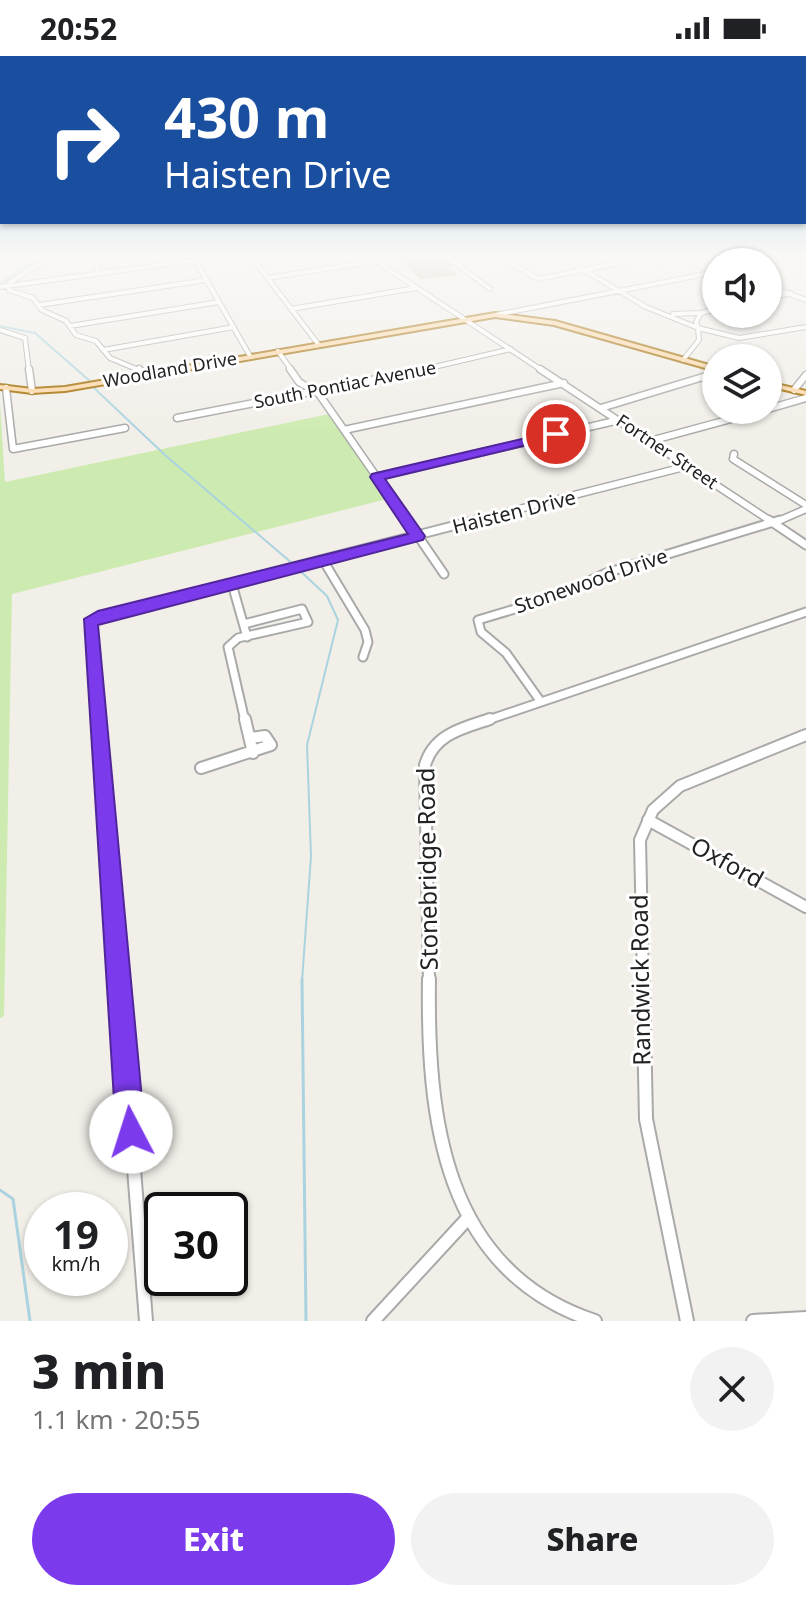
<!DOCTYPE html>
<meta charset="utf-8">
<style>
:root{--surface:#fff;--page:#f2f2f2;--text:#202124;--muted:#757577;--accent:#7c3aed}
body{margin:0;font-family:"Noto Sans",sans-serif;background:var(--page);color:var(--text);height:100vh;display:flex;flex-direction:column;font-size:30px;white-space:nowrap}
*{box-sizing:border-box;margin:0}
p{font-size:26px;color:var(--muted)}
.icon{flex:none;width:44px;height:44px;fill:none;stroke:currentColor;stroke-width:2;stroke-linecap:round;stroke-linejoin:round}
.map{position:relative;height:1265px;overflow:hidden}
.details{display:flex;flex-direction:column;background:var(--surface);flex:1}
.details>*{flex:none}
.banner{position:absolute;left:0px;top:0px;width:806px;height:168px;box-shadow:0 2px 6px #0004;background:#1a4fa0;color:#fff;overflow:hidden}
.fabs{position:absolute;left:702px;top:192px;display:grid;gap:16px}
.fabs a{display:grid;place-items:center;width:80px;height:80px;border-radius:50%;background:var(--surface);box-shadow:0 2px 6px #0004;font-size:40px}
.speed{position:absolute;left:24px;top:1136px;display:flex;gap:16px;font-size:40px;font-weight:700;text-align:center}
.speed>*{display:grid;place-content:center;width:104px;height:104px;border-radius:50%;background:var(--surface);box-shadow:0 2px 6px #0004;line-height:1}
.speed small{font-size:20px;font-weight:400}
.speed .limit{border:4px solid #111;border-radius:12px;background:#fff;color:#111}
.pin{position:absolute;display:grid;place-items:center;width:68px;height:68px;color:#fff;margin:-34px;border:4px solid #fff;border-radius:50%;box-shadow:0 2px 8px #0007}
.me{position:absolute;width:88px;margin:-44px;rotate:355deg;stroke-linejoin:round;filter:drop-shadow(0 0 6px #0008)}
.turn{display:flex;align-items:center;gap:28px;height:168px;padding:0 32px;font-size:36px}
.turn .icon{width:104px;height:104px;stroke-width:2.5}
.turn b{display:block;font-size:56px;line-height:68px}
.round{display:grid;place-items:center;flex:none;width:84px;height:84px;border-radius:42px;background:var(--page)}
.head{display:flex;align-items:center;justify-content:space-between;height:136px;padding:0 32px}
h1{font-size:48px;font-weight:800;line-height:60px}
.primary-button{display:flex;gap:16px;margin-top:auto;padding:16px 32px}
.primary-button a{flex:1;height:92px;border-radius:48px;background:var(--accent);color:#fff;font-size:32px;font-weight:800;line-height:92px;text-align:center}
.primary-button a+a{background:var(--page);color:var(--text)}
.status{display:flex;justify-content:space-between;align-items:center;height:56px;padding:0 40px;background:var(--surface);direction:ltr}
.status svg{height:22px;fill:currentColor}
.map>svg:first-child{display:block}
.grass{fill:#cdebb0}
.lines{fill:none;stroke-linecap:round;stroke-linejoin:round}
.stream-far1{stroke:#aad3df;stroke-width:2}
.stream{stroke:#aad3df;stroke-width:3}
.building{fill:#c7bfb8;stroke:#c4b6ab;stroke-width:2}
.minor-far4-casing{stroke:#a9a9a9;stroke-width:6}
.minor-far3-casing{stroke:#a9a9a9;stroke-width:9}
.minor-far2-casing{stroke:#a9a9a9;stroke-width:11}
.minor-far1-casing{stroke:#a9a9a9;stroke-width:14}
.minor-casing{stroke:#a9a9a9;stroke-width:16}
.major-casing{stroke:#a06b00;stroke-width:4}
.minor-far4{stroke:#fff;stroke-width:4}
.minor-far3{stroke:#fff;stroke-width:6}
.minor-far2{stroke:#fff;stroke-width:7}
.minor-far1{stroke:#fff;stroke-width:10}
.minor{stroke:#fff;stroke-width:12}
.major{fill:#fcd6a4;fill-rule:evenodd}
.route{fill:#7c3aed;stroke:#51269a;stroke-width:2}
.labels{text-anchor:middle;stroke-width:6;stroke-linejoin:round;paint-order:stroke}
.far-street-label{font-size:18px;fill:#222;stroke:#fff}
.street-label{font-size:20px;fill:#222;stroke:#fff}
.near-street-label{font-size:24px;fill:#222;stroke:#fff}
</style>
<div class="status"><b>20:52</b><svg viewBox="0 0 49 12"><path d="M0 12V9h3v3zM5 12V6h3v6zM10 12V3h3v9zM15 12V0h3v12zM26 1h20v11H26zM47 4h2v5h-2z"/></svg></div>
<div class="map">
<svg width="806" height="1265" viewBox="0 0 806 1265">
<rect width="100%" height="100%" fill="#f2efe9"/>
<path class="grass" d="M 0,347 L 5,426 L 329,358 L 387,443 L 12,538 L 4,960 L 0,962 Z"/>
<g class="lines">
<path class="stream-far1" d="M 648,199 L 662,210
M 0,228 L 28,209 L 54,199
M 0,270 L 35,277 L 91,326
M 93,331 L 165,399 L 293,508
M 297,512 L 327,540 L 338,564 L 307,689 L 311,800 L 302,925"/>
<path class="stream" d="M 302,923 L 306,1265
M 0,1134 L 13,1143 L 30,1265"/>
</g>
<path class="building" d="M 412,199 L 440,199 L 451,210 L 445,210 L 455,218 L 421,222 L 400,203 Z"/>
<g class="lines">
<g class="minor-far4-casing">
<path id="minor-far4" d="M 87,199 L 44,205 L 9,227 L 9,234 L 33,242 L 42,254 L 66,265 L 76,279 L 96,285 L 110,302 L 141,315
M 94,199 L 99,217
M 250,199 L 318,288
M 367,199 L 543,315
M 445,199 L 490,233
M 497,199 L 538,223 L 624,206 L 619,199
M 559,199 L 646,251 L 698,272 L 699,284 L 683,304
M 678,199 L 714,216
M 733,199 L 749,206
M 0,203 L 17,199
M 195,204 L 250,300
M 765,206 L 802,199
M 267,222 L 376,205
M 768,230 L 806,244
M 0,231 L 233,199
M 768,242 L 791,237
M 39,249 L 207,224
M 291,253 L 416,232
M 716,253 L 701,257 L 696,266 L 698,272 L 739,282 L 806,271
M 673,258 L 701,257
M 495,259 L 716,216
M 70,270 L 219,246
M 0,274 L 25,282 L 29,315
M 103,294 L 234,271
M 278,295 L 292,315
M 417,315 L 511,293"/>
</g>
<g class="minor-far3-casing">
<path id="minor-far3" d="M 29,313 L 32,335
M 139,313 L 145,319
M 290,313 L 299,326 L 319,338 L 408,466
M 540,313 L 772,466
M 6,332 L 13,393 L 125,372
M 794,334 L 806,319
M 601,352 L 716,317
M 768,353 L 806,342
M 177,362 L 428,313
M 344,374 L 564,327
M 650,385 L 764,354
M 734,398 L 733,403 L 806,449
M 376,421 L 619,364
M 468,466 L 688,410
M 776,466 L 806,453"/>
</g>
<g class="minor-far2-casing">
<path id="minor-far2" d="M 407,464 L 444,518
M 769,464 L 806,489
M 323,504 L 365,574 L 368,586 L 363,601
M 232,528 L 247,581
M 244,568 L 302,553 L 308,566 L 238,582 L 228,591 L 245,665
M 541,646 L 506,597 L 481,576 L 478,564 L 555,541 L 606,517 L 780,464
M 98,665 L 90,567 L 98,561 L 476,464
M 485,665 L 806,556"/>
</g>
<g class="minor-far1-casing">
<path id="minor-far1" d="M 98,663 L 119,925
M 245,663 L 253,697
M 201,712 L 271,689 L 265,680 L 250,682
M 648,764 L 806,851
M 429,925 L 425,709 C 434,678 463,672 490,663
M 643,925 L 640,784 L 653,754 L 680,730 L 806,679"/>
</g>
<g class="minor-casing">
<path id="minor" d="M 119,923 L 146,1265
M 429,923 C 427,1060 442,1215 595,1265
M 643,923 L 646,1063 L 687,1265
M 373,1265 L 468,1162
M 753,1265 L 806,1262"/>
</g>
<g class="major-casing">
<path id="major" d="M 495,257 L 555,265 L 716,311 L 716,315 L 554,269 L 495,261 L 65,335 L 32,337 L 0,333 L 0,329 L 32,333 L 65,331 Z
M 768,326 L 806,335 L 806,339 L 768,330 Z"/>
</g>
<use href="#minor-far4" class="minor-far4"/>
<use href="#minor-far3" class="minor-far3"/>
<use href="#minor-far2" class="minor-far2"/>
<use href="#minor-far1" class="minor-far1"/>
<use href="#minor" class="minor"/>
<use href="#major" class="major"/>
</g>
<linearGradient id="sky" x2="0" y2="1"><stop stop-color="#8fc0e4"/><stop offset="0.53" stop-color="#f9f8f5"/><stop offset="1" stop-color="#f9f8f5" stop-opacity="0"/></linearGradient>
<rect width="806" height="376" fill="url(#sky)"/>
<path class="route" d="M 556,375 L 563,378 L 561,381 L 385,423 L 425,480 L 423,484 L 98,569 L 145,1076 L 141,1086 L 131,1090 L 121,1086 L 116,1076 L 84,563 L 98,555 L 408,478 L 370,421 L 372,418 Z"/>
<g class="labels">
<g class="far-street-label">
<text transform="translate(170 314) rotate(-10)" y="6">Woodland Drive</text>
<text transform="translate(345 329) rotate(-11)" y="6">South Pontiac Avenue</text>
<text transform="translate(667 396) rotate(34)" y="6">Fortner Street</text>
</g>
<g class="street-label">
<text transform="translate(514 456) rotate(-14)" y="7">Haisten Drive</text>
<text transform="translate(591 525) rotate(-19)" y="7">Stonewood Drive</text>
</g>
<g class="near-street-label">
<text transform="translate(727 807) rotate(29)" y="8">Oxford</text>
<text transform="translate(428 813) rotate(-91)" y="8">Stonebridge Road</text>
<text transform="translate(641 924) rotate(-91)" y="8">Randwick Road</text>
</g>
</g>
</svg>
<div class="fabs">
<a><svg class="icon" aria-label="sound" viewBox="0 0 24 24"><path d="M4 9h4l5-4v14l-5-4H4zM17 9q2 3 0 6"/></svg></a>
<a><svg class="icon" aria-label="layers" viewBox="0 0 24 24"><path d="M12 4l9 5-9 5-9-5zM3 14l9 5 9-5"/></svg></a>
</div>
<div class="speed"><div>19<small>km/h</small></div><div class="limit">30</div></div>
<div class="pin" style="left:556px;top:378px;background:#d93025"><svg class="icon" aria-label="arrive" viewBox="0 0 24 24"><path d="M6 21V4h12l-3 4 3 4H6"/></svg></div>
<svg class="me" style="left:131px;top:1076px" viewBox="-20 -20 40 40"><circle r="19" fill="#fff"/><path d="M0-13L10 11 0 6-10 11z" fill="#7c3aed"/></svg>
<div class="banner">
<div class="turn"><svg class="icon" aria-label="right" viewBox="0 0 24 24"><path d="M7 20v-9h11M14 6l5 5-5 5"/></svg><div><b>430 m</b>Haisten Drive</div></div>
</div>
</div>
<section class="details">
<div class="head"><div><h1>3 min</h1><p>1.1 km · 20:55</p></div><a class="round"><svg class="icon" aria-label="close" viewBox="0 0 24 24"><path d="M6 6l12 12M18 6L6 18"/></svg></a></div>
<div class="primary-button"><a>Exit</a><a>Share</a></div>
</section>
